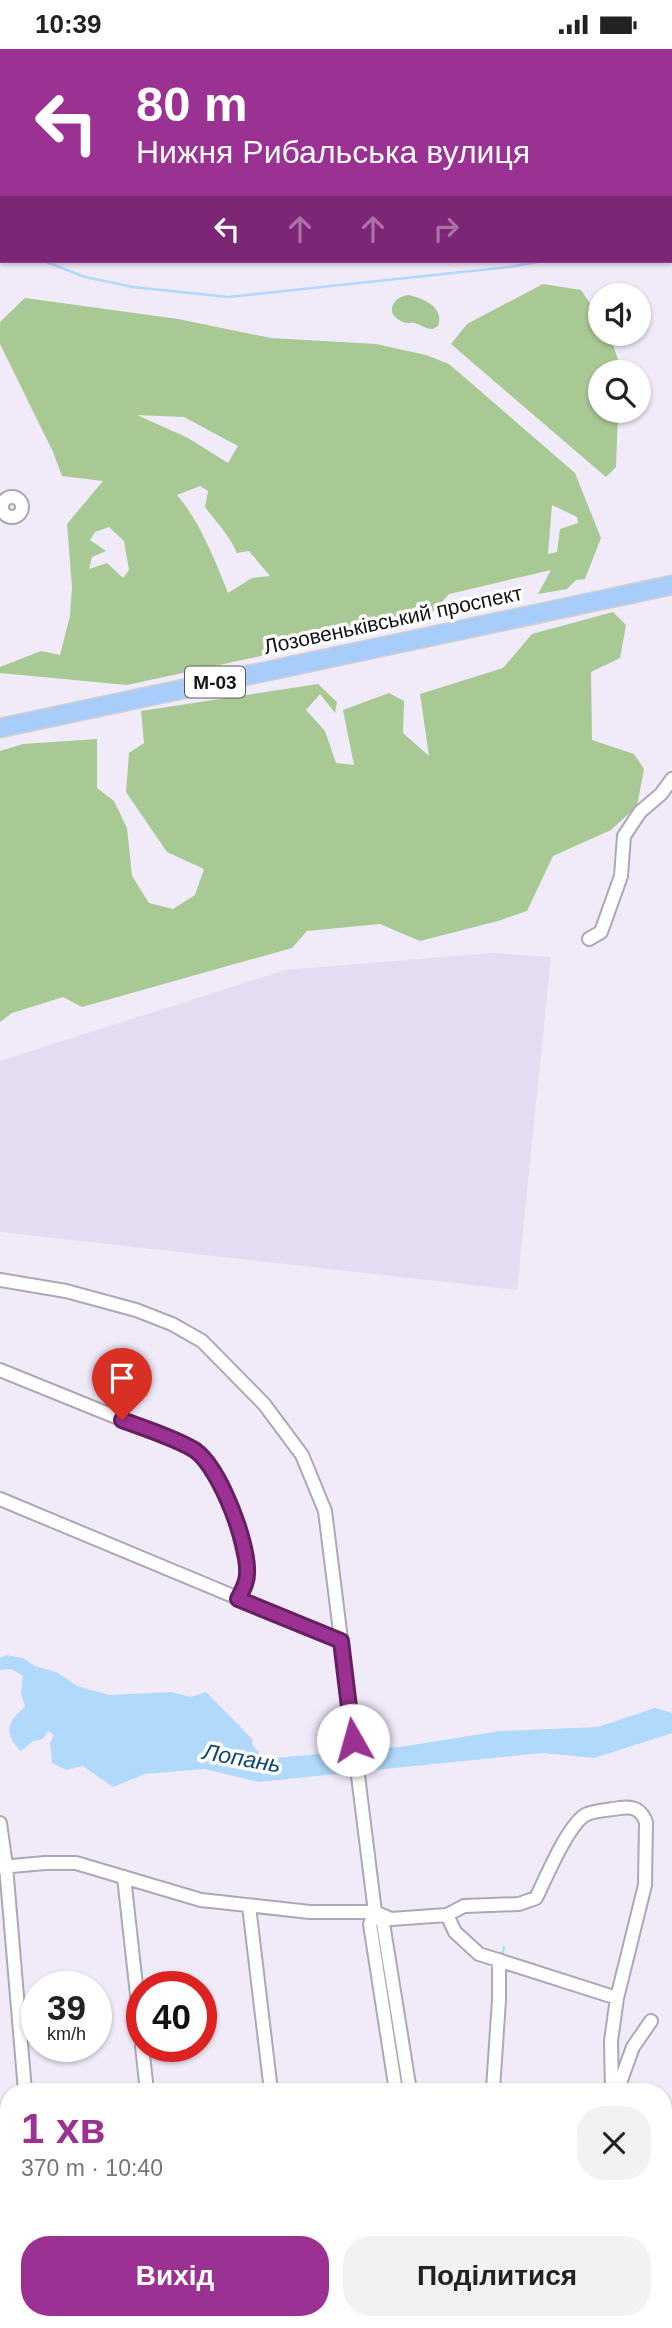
<!DOCTYPE html>
<html lang="uk">
<meta charset="utf-8">
<style>
:root{--surface:#fff;--page:#f2f2f2;--text:#222;--muted:#767676;--accent:#9b3193}
body{margin:0;font-family:Arial,sans-serif;background:var(--page);color:var(--text);height:100vh;display:flex;flex-direction:column;font-size:26px;white-space:nowrap}
*{box-sizing:border-box;margin:0}
p{font-size:23px;color:var(--muted)}
.icon{flex:none;width:38px;height:38px;fill:none;stroke:currentColor;stroke-width:2;stroke-linecap:round;stroke-linejoin:round}
.map{position:relative;flex:1;overflow:hidden}
.sheet{position:absolute;left:0px;top:2034px;width:672px;height:247px;display:flex;flex-direction:column;background:var(--surface);border-radius:28px 28px 0 0;box-shadow:0 2px 5px #0004}
.sheet>*{flex:none}
.top-card{position:absolute;left:0px;top:0px;width:672px;height:214px;box-shadow:0 2px 5px #0004;background:#9b3193;color:#fff;overflow:hidden}
.fabs{position:absolute;left:588px;top:234px;display:grid;gap:14px}
.fabs a{display:grid;place-items:center;width:63px;height:63px;border-radius:50%;background:var(--surface);box-shadow:0 2px 5px #0004;font-size:35px}
.speed{position:absolute;left:21px;top:1922px;display:flex;gap:14px;font-size:35px;font-weight:700;text-align:center}
.speed>*{display:grid;place-content:center;width:91px;height:91px;border-radius:50%;background:var(--surface);box-shadow:0 2px 5px #0004;line-height:1}
.speed small{font-size:18px;font-weight:400}
.speed .limit{border:10px solid #d22;background:#fff;color:#111}
.pin{position:absolute;display:grid;place-items:center;width:60px;height:60px;color:#fff;margin:-72px -30px;border-radius:50% 50% 50% 0;rotate:-45deg;box-shadow:0 0 7px #0007}
.pin .icon{rotate:45deg}
.me{position:absolute;width:77px;margin:-38px;rotate:353deg;stroke-linejoin:round;filter:drop-shadow(0 0 5px #0008)}
.turn{display:flex;align-items:center;gap:24px;height:147px;padding:0 21px;font-size:32px}
.turn .icon{width:91px;height:91px;stroke-width:2.5}
.turn b{display:block;font-size:49px;line-height:60px}
.lanes{display:flex;align-items:center;height:66px;padding:0 21px;background:#0003;justify-content:center;gap:35px;direction:ltr}
.lanes .off{opacity:.35}
.round{display:grid;place-items:center;flex:none;width:74px;height:74px;border-radius:28px;background:var(--page)}
.head{display:flex;align-items:center;justify-content:space-between;height:119px;padding:0 21px}
h1{font-size:42px;font-weight:700;line-height:52px;color:var(--accent)}
.primary-button{display:flex;gap:14px;margin-top:auto;padding:14px 21px}
.primary-button a{flex:1;height:80px;border-radius:28px;background:var(--accent);color:#fff;font-size:28px;font-weight:700;line-height:80px;text-align:center}
.primary-button a+a{background:var(--page);color:var(--text)}
.status{display:flex;justify-content:space-between;align-items:center;height:49px;padding:0 35px;background:var(--surface);direction:ltr}
.status svg{height:19px;fill:currentColor}
.map>svg:first-child{display:block}
.built{fill:#e6dcf2}
.green{fill:#a6c793}
.forest{fill:#a8c894;fill-rule:evenodd}
.water{fill:#b1d9fb}
.lines{fill:none;stroke-linecap:round;stroke-linejoin:round}
.stream{stroke:#b1d9fb;stroke-width:2.5}
.minor-casing{stroke:#aea7b5;stroke-width:16}
.highway-casing{stroke:#d0d0d1;stroke-width:21}
.minor{stroke:#fff;stroke-width:12}
.highway{stroke:#a8cdfb;stroke-width:18}
.route-casing{stroke:#652060;stroke-width:18}
.route{stroke:#9b3193;stroke-width:12}
.labels{text-anchor:middle;stroke-width:7;stroke-linejoin:round;paint-order:stroke}
.shield{fill:#fff;stroke:#5a595d;stroke-width:2}
.shield-label{font-size:19px;font-weight:bold;fill:#141217}
.street-label{font-size:21px;fill:#141217;stroke:#fff}
.water-label{font-size:23px;font-style:italic;fill:#0e476f;stroke:#fff}
</style>
<div class="status"><b>10:39</b><svg viewBox="0 0 49 12"><path d="M0 12V9h3v3zM5 12V6h3v6zM10 12V3h3v9zM15 12V0h3v12zM26 1h20v11H26zM47 4h2v5h-2z"/></svg></div>
<div class="map">
<svg width="672" height="2279" viewBox="0 0 672 2279">
<rect width="100%" height="100%" fill="#f1eaf9"/>
<path class="built" d="M 493,904 L 551,908 L 517,1241 L 0,1183 L 0,1012 L 285,921 Z
M 170,2272 L 308,2272 L 310,2279 L 171,2279 Z"/>
<path class="green" d="M 408,246 C 423,249 445,258 438,277 L 433,280 C 425,280 424,277 417,275 C 411,272 407,276 401,272 C 384,264 393,248 408,246 Z
M 672,2191 L 672,2279 L 622,2279 L 621,2272 L 663,2272 L 663,2193 Z"/>
<path class="forest" d="M 543,235 L 581,241 L 600,269 L 600,285 L 609,285 L 620,316 L 620,324 L 600,324 L 600,362 L 618,362 L 616,418 L 606,428 L 451,295 L 467,275 Z
M 25,249 L 178,270 L 271,289 L 376,295 L 426,306 L 449,315 L 575,424 L 601,489 L 585,530 L 576,531 L 567,540 L 538,545 L 551,521 L 449,545 L 426,571 L 127,636 L 0,624 L 0,618 L 41,602 L 60,606 L 70,567 L 72,538 L 67,475 L 103,432 L 62,427 L 53,403 L 0,295 L 0,273 ZM 137,366 L 184,368 L 238,397 L 228,414 L 188,389 ZM 200,437 L 208,442 L 205,458 C 216,473 230,487 237,504 L 249,502 L 270,527 L 252,529 L 228,544 C 215,511 200,473 177,446 ZM 552,456 L 577,468 L 578,474 L 560,480 L 557,503 L 548,505 ZM 109,478 L 124,492 L 129,521 L 123,529 L 107,514 L 89,520 L 92,508 L 106,502 L 90,491 L 95,483 Z
M 613,563 L 626,576 L 620,609 L 591,623 L 592,691 L 634,705 L 644,720 L 637,757 L 611,781 L 553,807 L 527,862 L 498,872 L 420,892 L 380,875 L 307,882 L 292,899 L 82,958 L 63,948 L 12,964 L 0,973 L 0,702 L 23,695 L 97,690 L 97,739 L 114,752 L 127,779 L 132,827 L 149,854 L 173,860 L 195,846 L 204,820 L 167,803 L 126,743 L 129,704 L 144,694 L 141,662 L 318,635 L 337,653 L 335,664 L 320,645 L 306,661 L 325,682 L 336,714 L 354,716 L 343,661 L 389,644 L 404,652 L 403,684 L 429,707 L 420,645 L 503,619 L 532,585 Z"/>
<path class="water" d="M 6,1606 L 23,1609 L 35,1617 L 58,1624 L 77,1637 L 109,1646 L 171,1643 L 191,1648 L 206,1643 L 253,1691 L 252,1695 L 259,1704 L 274,1709 L 400,1698 L 500,1682 L 598,1678 L 655,1659 L 672,1664 L 672,1684 L 594,1709 L 542,1704 L 258,1733 L 205,1720 L 145,1725 L 113,1738 L 83,1717 L 66,1721 L 52,1714 L 50,1694 L 54,1686 L 48,1682 L 43,1690 L 33,1692 L 21,1702 C 3,1684 7,1673 25,1658 L 21,1644 L 23,1627 L 11,1620 L 0,1621 L 0,1609 Z"/>
<g class="lines">
<path class="stream" d="M 670,110 L 672,108
M 0,182 L 2,183
M 44,212 L 85,228 L 133,238 L 229,248 L 509,218 L 543,212
M 502,1908 L 504,1898"/>
<g class="minor-casing">
<path id="minor" d="M2 458a10 10 0 1 1 20 0a10 10 0 1 1-20 0Z
M 589,890 L 601,883 L 621,827 L 624,787 L 640,763 L 661,745 L 672,730
M 0,1231 L 66,1242 L 136,1261 L 172,1275 L 202,1292 L 264,1355 L 302,1406 L 325,1462 L 375,1863 L 383,1874 L 410,2042
M 0,1321 L 195,1400 C 223,1425 236,1466 243,1503 C 245,1510 248,1518 247,1524 C 247,1534 242,1542 238,1550
M 0,1450 L 341,1592
M 0,1774 L 6,1817 L 25,2042
M 0,1818 L 45,1814 L 76,1814 L 201,1851 L 310,1863 L 375,1863 L 391,1870 L 447,1866 L 464,1857 L 519,1855 L 536,1849 C 546,1829 569,1773 587,1765 C 597,1761 610,1761 620,1759 C 633,1757 641,1760 646,1773 L 645,1836 L 617,1949 L 611,1992 L 612,2042
M 124,1828 L 142,1991
M 249,1857 L 271,2042
M 375,1863 L 370,1875 L 396,2042
M 447,1866 L 455,1883 L 479,1905 L 617,1949
M 142,1997 L 147,2042
M 493,2040 L 499,1951 L 499,1911
M 617,2042 L 633,1998 L 651,1972
M 0,2071 L 9,2071
M 0,2245 L 4,2260
M 37,2272 L 41,2279
M 140,2272 L 141,2279
M 442,2272 L 443,2279
M 554,2272 L 554,2279
M 341,2279 L 346,2272"/>
</g>
<g class="highway-casing">
<path id="highway" d="M 0,679 L 672,536"/>
</g>
<use href="#minor" class="minor"/>
<use href="#highway" class="highway"/>
</g>
<g class="lines">
<g class="route-casing">
<path id="route" d="M 122,1371 C 141,1378 181,1391 196,1402 C 220,1420 249,1495 247,1525 C 247,1534 242,1542 238,1550 L 341,1592 L 353,1691"/>
</g>
<use href="#route" class="route"/>
</g>
<g class="labels">
<rect class="shield" x="185" y="617.5" width="60" height="31" rx="5"/>
<g class="shield-label">
<text x="215" y="640">М-03</text>
</g>
<g class="street-label">
<text transform="translate(393 571) rotate(-12)" y="7">Лозовеньківський проспект</text>
</g>
<g class="water-label">
<text transform="translate(242 1709) rotate(10)" y="8">Лопань</text>
</g>
</g>
</svg>
<div class="fabs">
<a><svg class="icon" aria-label="sound" viewBox="0 0 24 24"><path d="M4 9h4l5-4v14l-5-4H4zM17 9q2 3 0 6"/></svg></a>
<a><svg class="icon" aria-label="search" viewBox="0 0 24 24"><circle cx="10" cy="10" r="6"/><path d="M15 15l6 6"/></svg></a>
</div>
<div class="speed"><div>39<small>km/h</small></div><div class="limit">40</div></div>
<div class="pin" style="left:122px;top:1371px;background:#d93025"><svg class="icon" aria-label="arrive" viewBox="0 0 24 24"><path d="M6 21V4h12l-3 4 3 4H6"/></svg></div>
<svg class="me" style="left:353px;top:1691px" viewBox="-20 -20 40 40"><circle r="19" fill="#fff"/><path d="M0-13L10 11 0 6-10 11z" fill="#9b3193"/></svg>
<div class="top-card">
<div class="turn"><svg class="icon" aria-label="left" viewBox="0 0 24 24"><path d="M17 20v-9H6M10 6l-5 5 5 5"/></svg><div><b>80 m</b>Нижня Рибальська вулиця</div></div>
<div class="lanes"><svg class="icon" aria-label="left" viewBox="0 0 24 24"><path d="M17 20v-9H6M10 6l-5 5 5 5"/></svg><svg class="icon off" aria-label="ahead" viewBox="0 0 24 24"><path d="M12 20V5M6 11l6-6 6 6"/></svg><svg class="icon off" aria-label="ahead" viewBox="0 0 24 24"><path d="M12 20V5M6 11l6-6 6 6"/></svg><svg class="icon off" aria-label="right" viewBox="0 0 24 24"><path d="M7 20v-9h11M14 6l5 5-5 5"/></svg></div>
</div>
<section class="sheet">
<div class="head"><div><h1>1 хв</h1><p>370 m · 10:40</p></div><a class="round"><svg class="icon" aria-label="close" viewBox="0 0 24 24"><path d="M6 6l12 12M18 6L6 18"/></svg></a></div>
<div class="primary-button"><a>Вихід</a><a>Поділитися</a></div>
</section>
</div>
